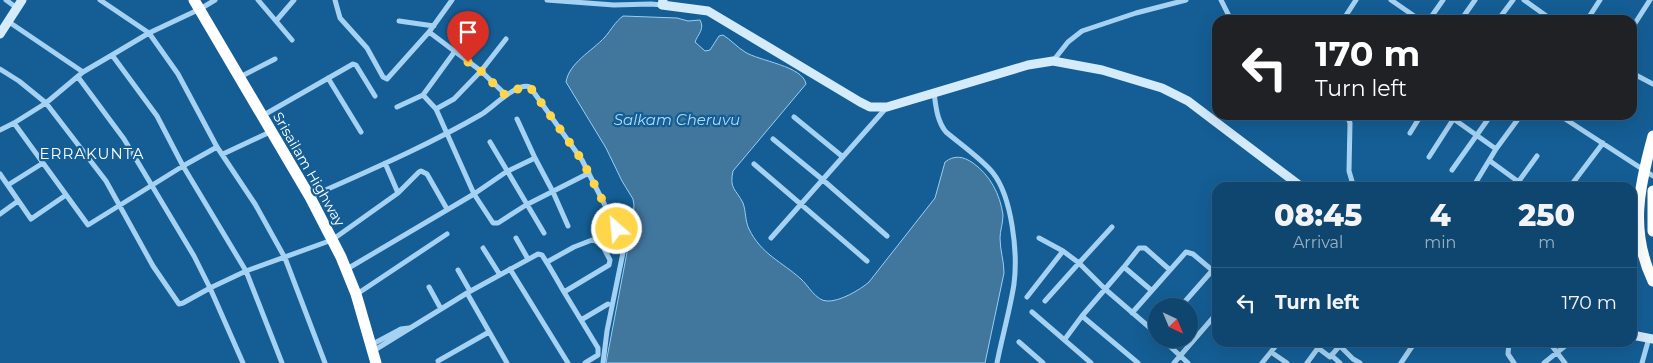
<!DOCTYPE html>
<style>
:root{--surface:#0f4670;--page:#184d75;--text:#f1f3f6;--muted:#9bb1c3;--line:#2f5e83}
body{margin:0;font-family:Montserrat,sans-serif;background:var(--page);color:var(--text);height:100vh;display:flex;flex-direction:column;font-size:19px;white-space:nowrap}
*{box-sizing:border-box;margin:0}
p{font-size:16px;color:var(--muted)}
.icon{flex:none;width:28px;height:28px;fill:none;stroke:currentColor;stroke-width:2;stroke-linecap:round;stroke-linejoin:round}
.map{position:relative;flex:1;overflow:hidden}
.details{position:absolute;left:1212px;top:182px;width:425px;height:165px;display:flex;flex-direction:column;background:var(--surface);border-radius:15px;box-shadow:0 5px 20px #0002,0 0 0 1px var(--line)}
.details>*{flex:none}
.banner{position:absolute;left:1212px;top:15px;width:425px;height:105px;border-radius:15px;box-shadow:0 5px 20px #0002,0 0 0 1px var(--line);background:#202124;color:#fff;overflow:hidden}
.needle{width:32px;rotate:136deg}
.tools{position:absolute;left:1148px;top:298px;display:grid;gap:10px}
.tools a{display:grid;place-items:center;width:50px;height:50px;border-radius:50%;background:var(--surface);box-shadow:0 5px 20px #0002,0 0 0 1px var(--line);font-size:25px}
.pin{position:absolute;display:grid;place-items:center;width:42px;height:42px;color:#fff;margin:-51px -21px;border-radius:50% 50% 50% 0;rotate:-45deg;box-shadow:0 0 5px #0007}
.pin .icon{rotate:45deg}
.me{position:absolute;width:55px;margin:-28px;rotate:333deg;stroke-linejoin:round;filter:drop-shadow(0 0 4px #0008)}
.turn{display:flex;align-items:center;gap:18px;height:105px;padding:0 20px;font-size:22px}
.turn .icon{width:65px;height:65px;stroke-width:2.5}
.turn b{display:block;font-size:35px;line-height:42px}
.eta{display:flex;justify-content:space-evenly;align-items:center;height:85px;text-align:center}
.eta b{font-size:30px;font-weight:800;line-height:35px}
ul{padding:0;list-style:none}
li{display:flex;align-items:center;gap:15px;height:70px;padding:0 20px;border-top:1px solid var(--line)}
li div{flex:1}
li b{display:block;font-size:19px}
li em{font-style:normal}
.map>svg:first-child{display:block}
.water{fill:#41769d;stroke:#97cff5}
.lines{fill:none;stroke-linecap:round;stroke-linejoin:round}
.street{stroke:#a5d2f2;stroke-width:5}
.secondary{stroke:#d4ebfc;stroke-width:9}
.highway{stroke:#fff;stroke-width:11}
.route{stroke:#ffd54a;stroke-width:9;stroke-dasharray:0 16.2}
.labels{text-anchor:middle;stroke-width:4.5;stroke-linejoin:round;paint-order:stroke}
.street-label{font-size:14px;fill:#fff;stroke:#145e95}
.water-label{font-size:15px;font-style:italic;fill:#b1dcf9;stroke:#145e95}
.neighbourhood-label{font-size:15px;letter-spacing:1px;fill:#fff;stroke:#145e95}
</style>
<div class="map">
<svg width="1653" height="363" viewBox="0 0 1653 363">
<rect width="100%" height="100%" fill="#145e95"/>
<path class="water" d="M 623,16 L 677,18 L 688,21 L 700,20 C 705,29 698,34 695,42 L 705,51 L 710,50 L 719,36 L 723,35 C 731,40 737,47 745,52 C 759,61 803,66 806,84 L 733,171 C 729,189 736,189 743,203 C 746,211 745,221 749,229 C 761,254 782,262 801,279 C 808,285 816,301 827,301 C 839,302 860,290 869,282 L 935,198 L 945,162 C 954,155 963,156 973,163 C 990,175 1000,194 1003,215 C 1003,223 1000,231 1000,238 C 1000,250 1004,261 1004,273 L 985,363 L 606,363 L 632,226 L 634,205 L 633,199 L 622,181 L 606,148 L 566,82 C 569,63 592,51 605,37 C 611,30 615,22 623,16 Z"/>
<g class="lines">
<path class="street" d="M 6,0 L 17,8
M 100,0 L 149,33 L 178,74 L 217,147 L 255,204 L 285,258 L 325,363
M 258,0 L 292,40
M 335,0 L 340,18 L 367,48 L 383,77 L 387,79 L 429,32 L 452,0
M 547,0 L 614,5 L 651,4 L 662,5
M 1221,0 L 1231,20
M 1391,0 L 1420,20
M 1524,0 L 1552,20
M 1343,20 L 1356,0
M 1429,20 L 1443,0
M 1461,20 L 1475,0
M 1498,20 L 1513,0
M 1587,20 L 1600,0
M 276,21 L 294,0
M 399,21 L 434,26
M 9,22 L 83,72
M 1632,28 L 1650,0
M 429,32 L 481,71 L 506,95
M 112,55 L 157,116 L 183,166 L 246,271 L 282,363
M 1053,61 L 1068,42 L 1082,31 L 1136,13 L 1186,0
M 0,69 L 19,81 L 46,103 L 106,181 L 153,266 L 179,304 L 183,303 L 210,288 L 246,271 L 332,240 L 398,193 L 419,172 L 421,171 L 427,174 L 447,209
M 1632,73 L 1653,84
M 78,77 L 124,139 L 194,256 L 210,288 L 243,363
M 240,77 L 275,59
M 328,78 L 361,132
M 934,93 C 936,107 937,121 946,132 C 959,143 983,160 993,173 C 1012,197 1018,253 1014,284 C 1010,310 1002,337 997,363
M 423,95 L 436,109 L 474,194 L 493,223 L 498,223 L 526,205 L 589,173
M 397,107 L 423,95 L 477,21
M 436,109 L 454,99 L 481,71 L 506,39
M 1347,115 L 1350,123 L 1349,171 L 1354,188
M 1448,115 L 1496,149
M 1559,115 L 1653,176
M 262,116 L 353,64 L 356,65 L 375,96
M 794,117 L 843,157
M 517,119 L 535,158
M 14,123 L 88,225 L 183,166 L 217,147
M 0,130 L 14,123 L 46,103 L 83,72 L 112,55 L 149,33 L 200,9 L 215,0
M 1410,133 L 1421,115
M 773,139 L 823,180 L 887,236
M 490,142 L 544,233
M 223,154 L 270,132
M 1429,157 L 1456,115
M 1490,161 L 1527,188
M 385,163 L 398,193
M 754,164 L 867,261
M 1452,170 L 1491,115
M 0,174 L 31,219 L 66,195
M 8,185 L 43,163
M 1473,187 L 1496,149 L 1521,115
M 1514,188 L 1537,156
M 1569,188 L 1603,143
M 310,197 C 368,171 427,146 482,114 C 493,107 517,82 530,87 L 582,160 L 617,229
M 0,214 L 18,201
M 516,238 L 528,259
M 771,238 L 887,107
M 1039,238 L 1063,251 L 1079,263 L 1112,227
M 483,248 L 500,275
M 1632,254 L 1642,254
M 1124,267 L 1082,316 L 1138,363
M 347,269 L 474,194 L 506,172 L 535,158 L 553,192 L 568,226
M 510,269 L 568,363
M 458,270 L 470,291
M 429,287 L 441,309
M 1151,290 L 1124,267 L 1139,248 L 1145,248 L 1170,270
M 564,292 L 598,348 L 598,355 L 585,363
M 467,293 L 507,363
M 357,294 L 447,234
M 1027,297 L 1063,251
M 1045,301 L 1079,263 L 1105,289 L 1156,333
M 1181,306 L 1218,264
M 1032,312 L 1091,363
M 1132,313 L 1186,252 L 1193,254 L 1218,275
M 581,320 L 608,304
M 1065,339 L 1082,316
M 1162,339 L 1188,363
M 1019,342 L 1043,363
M 1509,342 L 1508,354 L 1514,363
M 1549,342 L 1565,363
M 371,345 L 401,329 L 409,328
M 1340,346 L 1353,359 L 1360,363
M 373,351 L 467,293 L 538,254 L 542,255 C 550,267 557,280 564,292 L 609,265 L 610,260 L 601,243 L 592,240 L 574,247 L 547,262
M 1271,352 L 1287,363
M 1331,355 L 1340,363
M 438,361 L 489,332
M 603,363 L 607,331 L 627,233
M 1174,363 L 1218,312
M 1262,363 L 1279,342
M 1307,363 L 1318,348 L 1330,357 L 1343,342
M 1401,363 L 1415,342
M 1544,363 L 1570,342
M 1642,363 L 1649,338"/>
<path class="secondary" d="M 663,0 L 662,5 L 708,11 L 860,102 L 870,107 L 887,107 L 1028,65 L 1053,61 L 1102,70 L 1162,88 L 1188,101 L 1303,188
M 0,34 L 22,0
M 1632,335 L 1653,339"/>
<path class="highway" d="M 194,0 L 310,197 L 341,257 L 356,294 L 376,363
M 1653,136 C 1639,187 1629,231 1653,281
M 1653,191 L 1653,231"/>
</g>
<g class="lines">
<path class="route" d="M 468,62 L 481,71 L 506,96 L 523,86 L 530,87 L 582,160 L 617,229"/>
</g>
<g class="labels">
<g class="street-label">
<text transform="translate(309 169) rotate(60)" y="5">Srisailam Highway</text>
</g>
<g class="water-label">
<text x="677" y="125">Salkam Cheruvu</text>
</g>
<g class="neighbourhood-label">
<text x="92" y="159">ERRAKUNTA</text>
</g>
</g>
</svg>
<div class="tools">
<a><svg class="needle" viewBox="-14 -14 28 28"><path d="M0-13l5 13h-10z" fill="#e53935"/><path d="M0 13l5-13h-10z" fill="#9bb1c3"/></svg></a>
</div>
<div class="pin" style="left:468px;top:62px;background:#d93025"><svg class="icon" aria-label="arrive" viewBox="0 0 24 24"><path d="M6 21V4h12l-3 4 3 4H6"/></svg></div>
<svg class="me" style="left:617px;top:229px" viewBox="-20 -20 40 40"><circle r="17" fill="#ffd54a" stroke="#fff" stroke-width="3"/><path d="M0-11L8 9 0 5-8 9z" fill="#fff"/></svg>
<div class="banner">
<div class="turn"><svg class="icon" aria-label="left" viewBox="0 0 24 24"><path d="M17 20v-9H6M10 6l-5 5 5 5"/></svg><div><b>170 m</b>Turn left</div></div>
</div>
<section class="details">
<div class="eta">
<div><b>08:45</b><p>Arrival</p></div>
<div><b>4</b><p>min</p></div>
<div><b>250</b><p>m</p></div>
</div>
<ul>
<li><svg class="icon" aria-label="left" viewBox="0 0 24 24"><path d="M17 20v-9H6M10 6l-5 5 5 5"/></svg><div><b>Turn left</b></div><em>170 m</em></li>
</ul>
</section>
</div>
